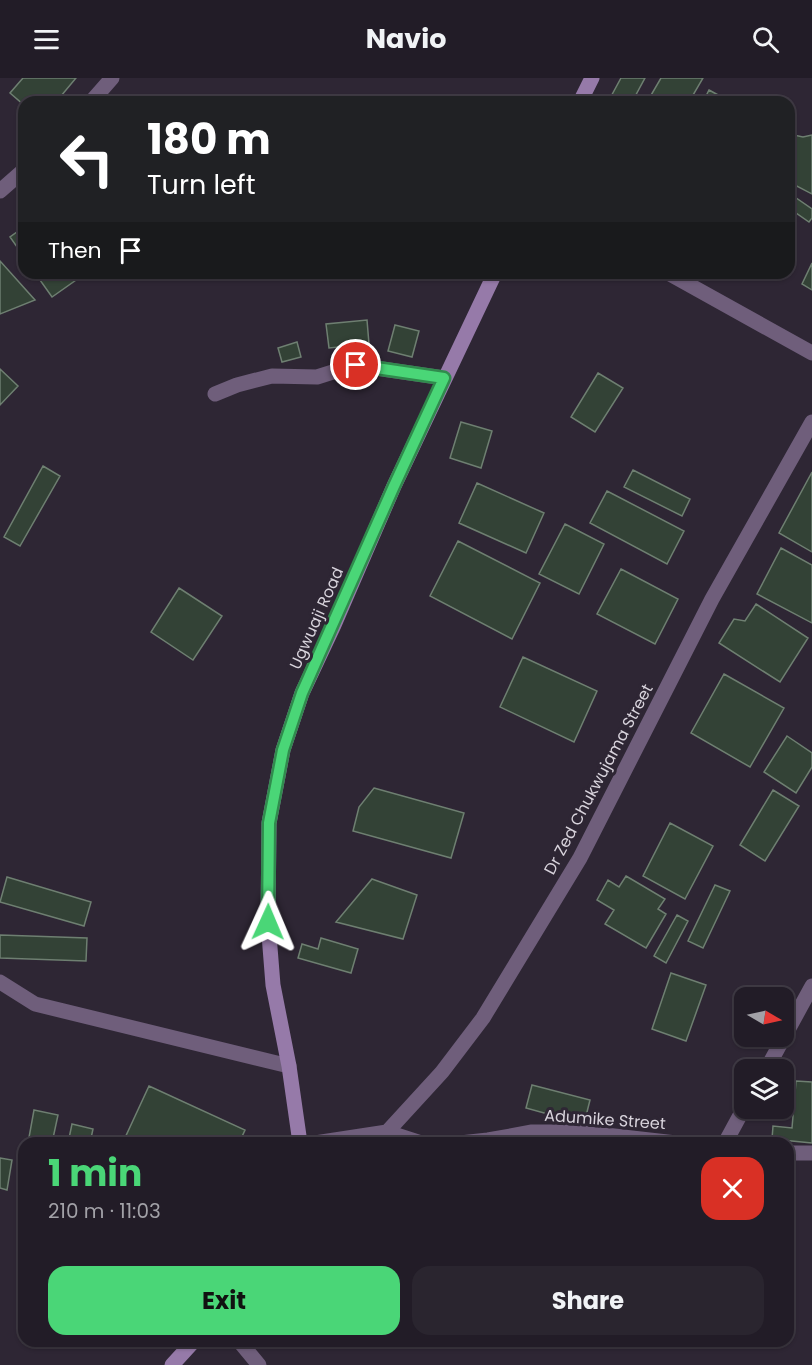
<!DOCTYPE html>
<meta charset="utf-8">
<style>
:root{--surface:#221c27;--page:#2a252f;--text:#f1f3f6;--muted:#a2a1a7;--line:#3f3a44;--accent:#4ad677}
body{margin:0;font-family:Poppins,sans-serif;background:var(--page);color:var(--text);height:100vh;display:flex;flex-direction:column;font-size:22px;white-space:nowrap}
*{box-sizing:border-box;margin:0}
p{font-size:20px;color:var(--muted)}
.icon{flex:none;width:33px;height:33px;fill:none;stroke:currentColor;stroke-width:2;stroke-linecap:round;stroke-linejoin:round}
.map{position:relative;flex:1;overflow:hidden}
.drawer{position:absolute;left:18px;top:1059px;width:776px;height:210px;display:flex;flex-direction:column;background:var(--surface);border-radius:18px;box-shadow:0 2px 4px #0004,0 0 0 2px var(--line)}
.drawer>*{flex:none}
.top-card{position:absolute;left:18px;top:18px;width:777px;height:183px;border-radius:18px;box-shadow:0 2px 4px #0004,0 0 0 2px var(--line);background:#202124;color:#fff;overflow:hidden}
.needle{width:39px;rotate:99deg}
.controls{position:absolute;left:734px;top:909px;display:grid;gap:12px}
.controls a{display:grid;place-items:center;width:60px;height:60px;border-radius:12px;background:var(--surface);box-shadow:0 2px 4px #0004,0 0 0 2px var(--line);font-size:30px}
.pin{position:absolute;display:grid;place-items:center;width:51px;height:51px;color:#fff;margin:-26px;border:3px solid #fff;border-radius:50%;box-shadow:0 2px 6px #0007}
.me{position:absolute;width:66px;margin:-33px;rotate:1deg;stroke-linejoin:round;filter:drop-shadow(0 0 4px #0008)}
.turn{display:flex;align-items:center;gap:21px;height:126px;padding:0 30px;font-size:27px}
.turn .icon{width:78px;height:78px;stroke-width:2.5}
.turn b{display:block;font-size:42px;line-height:51px}
.then{display:flex;align-items:center;height:57px;padding:0 30px;background:#0003;gap:12px;font-size:22px}
.round{display:grid;place-items:center;flex:none;width:63px;height:63px;border-radius:18px;background:var(--page)}
.head{display:flex;align-items:center;justify-content:space-between;height:102px;padding:0 30px}
h1{font-size:36px;font-weight:700;line-height:45px;color:var(--accent)}
.cta{display:flex;gap:12px;margin-top:auto;padding:12px 30px}
.cta a{flex:1;height:69px;border-radius:18px;background:var(--accent);color:#111;font-size:24px;font-weight:700;line-height:69px;text-align:center}
.cta a+a{background:var(--page);color:var(--text)}
header{display:flex;justify-content:space-between;align-items:center;height:78px;padding:0 30px;background:var(--surface);font-size:27px;font-weight:700}
.map>svg:first-child{display:block}
.building{fill:#334236;stroke:#6e7f71;stroke-width:1.5}
.lines{fill:none;stroke-linecap:round;stroke-linejoin:round}
.street{stroke:#6f5e7b;stroke-width:15}
.secondary{stroke:#967aa9;stroke-width:15}
.route-casing{stroke:#308b4d;stroke-width:15}
.route{stroke:#4ad677;stroke-width:10}
.labels{text-anchor:middle;stroke-width:6;stroke-linejoin:round;paint-order:stroke}
.street-label{font-size:16px;fill:#d8d3dc;stroke:#2e2634}
</style>
<header><svg class="icon" aria-label="menu" viewBox="0 0 24 24"><path d="M4 6h16M4 12h16M4 18h16"/></svg>Navio<svg class="icon" aria-label="search" viewBox="0 0 24 24"><circle cx="10" cy="10" r="6"/><path d="M15 15l6 6"/></svg></header>
<div class="map">
<svg width="812" height="1287" viewBox="0 0 812 1287">
<rect width="100%" height="100%" fill="#2e2634"/>
<path class="building" d="M 23,0 L 76,0 L 56,24 L 24,24 L 24,27 L 10,15 Z
M 621,0 L 645,0 L 632,24 L 608,24 Z
M 661,0 L 703,0 L 689,24 L 647,24 Z
M 709,12 L 731,24 L 703,24 Z
M 789,56 L 803,59 L 812,57 L 812,116 L 789,104 Z
M 789,115 L 812,131 L 812,140 L 809,144 L 789,130 Z
M 24,149 L 24,179 L 10,159 Z
M 0,183 L 35,222 L 0,236 Z
M 812,185 L 812,212 L 802,206 Z
M 35,195 L 86,195 L 52,219 Z
M 367,242 L 369,266 L 329,270 L 326,246 Z
M 395,247 L 419,253 L 412,279 L 388,273 Z
M 297,264 L 301,279 L 282,284 L 278,270 Z
M 0,291 L 18,308 L 0,327 Z
M 598,295 L 623,310 L 595,354 L 571,339 Z
M 461,344 L 492,353 L 481,390 L 450,380 Z
M 43,388 L 60,398 L 20,468 L 4,459 Z
M 633,392 L 690,421 L 682,438 L 624,409 Z
M 812,394 L 812,474 L 779,455 Z
M 477,405 L 544,435 L 526,475 L 459,445 Z
M 607,413 L 684,453 L 667,486 L 590,445 Z
M 565,446 L 604,466 L 579,516 L 539,496 Z
M 458,463 L 540,505 L 512,561 L 430,518 Z
M 781,470 L 812,487 L 812,545 L 757,516 Z
M 621,491 L 678,521 L 655,566 L 597,536 Z
M 179,510 L 222,538 L 193,582 L 151,554 Z
M 756,526 L 808,560 L 780,604 L 719,565 L 734,541 L 745,543 Z
M 523,579 L 597,613 L 574,664 L 500,629 Z
M 724,596 L 784,630 L 750,689 L 691,655 Z
M 787,658 L 812,675 L 812,689 L 796,715 L 764,694 Z
M 374,710 L 464,735 L 451,780 L 353,753 L 359,729 Z
M 773,712 L 799,728 L 765,783 L 740,767 Z
M 670,745 L 713,768 L 685,821 L 643,798 Z
M 626,798 L 665,821 L 658,831 L 666,836 L 646,870 L 605,846 L 614,832 L 597,822 L 608,802 L 619,809 Z
M 7,799 L 91,824 L 84,848 L 0,824 Z
M 372,801 L 417,817 L 403,861 L 336,844 Z
M 715,807 L 730,813 L 703,870 L 688,863 Z
M 677,837 L 688,843 L 666,885 L 654,878 Z
M 0,857 L 87,860 L 86,883 L 0,880 Z
M 321,860 L 358,871 L 351,895 L 298,880 L 302,866 L 318,871 Z
M 671,895 L 706,907 L 686,963 L 652,951 Z
M 796,1003 L 812,1004 L 812,1065 L 772,1061 L 773,1048 L 792,1050 Z
M 532,1007 L 590,1022 L 584,1046 L 526,1030 Z
M 149,1008 L 245,1052 L 239,1065 L 130,1065 L 124,1062 Z
M 34,1032 L 58,1037 L 52,1065 L 28,1065 Z
M 72,1046 L 93,1051 L 90,1065 L 68,1065 Z
M 0,1080 L 12,1082 L 7,1112 L 0,1110 Z"/>
<g class="lines">
<path class="street" d="M 91,24 L 112,0
M 0,113 L 24,92
M 668,195 L 812,275
M 215,316 L 237,307 L 272,298 L 317,299 L 355,287 L 444,300
M 0,904 L 35,926 L 289,988
M 766,992 L 812,908
M 387,1054 L 442,994 L 483,940 L 580,780 L 712,521 L 812,344
M 315,1065 L 387,1054 L 421,1065
M 460,1065 L 488,1062 L 532,1054 L 579,1054 L 676,1065
M 725,1065 L 744,1030
M 788,1075 L 812,1075
M 239,1263 L 259,1287"/>
<path class="secondary" d="M 580,24 L 592,0
M 300,1065 L 289,988 L 273,907 L 268,844 L 269,745 L 283,672 L 302,615 L 334,547 L 394,408 L 495,195
M 172,1287 L 194,1263"/>
</g>
<g class="lines">
<g class="route-casing">
<path id="route" d="M 268,844 L 269,745 L 283,672 L 302,615 L 394,408 L 444,300 L 356,287"/>
</g>
<use href="#route" class="route"/>
</g>
<g class="labels">
<g class="street-label">
<text transform="translate(316 540) rotate(-66)" y="6">Ugwuaji Road</text>
<text transform="translate(598 701) rotate(-62)" y="6">Dr Zed Chukwujama Street</text>
<text transform="translate(605 1041) rotate(4)" y="6">Adumike Street</text>
</g>
</g>
</svg>
<div class="controls">
<a><svg class="needle" viewBox="-14 -14 28 28"><path d="M0-13l5 13h-10z" fill="#e53935"/><path d="M0 13l5-13h-10z" fill="#a2a1a7"/></svg></a>
<a><svg class="icon" aria-label="layers" viewBox="0 0 24 24"><path d="M12 4l9 5-9 5-9-5zM3 14l9 5 9-5"/></svg></a>
</div>
<div class="pin" style="left:356px;top:287px;background:#d93025"><svg class="icon" aria-label="arrive" viewBox="0 0 24 24"><path d="M6 21V4h12l-3 4 3 4H6"/></svg></div>
<svg class="me" style="left:268px;top:844px" viewBox="-20 -20 40 40"><path d="M0-17L14 15 0 8-14 15z" fill="#4ad677" stroke="#fff" stroke-width="4"/></svg>
<div class="top-card">
<div class="turn"><svg class="icon" aria-label="left" viewBox="0 0 24 24"><path d="M17 20v-9H6M10 6l-5 5 5 5"/></svg><div><b>180 m</b>Turn left</div></div>
<div class="then">Then<svg class="icon" aria-label="arrive" viewBox="0 0 24 24"><path d="M6 21V4h12l-3 4 3 4H6"/></svg></div>
</div>
<section class="drawer">
<div class="head"><div><h1>1 min</h1><p>210 m · 11:03</p></div><a class="round" style="background:#d93025;color:#fff"><svg class="icon" aria-label="close" viewBox="0 0 24 24"><path d="M6 6l12 12M18 6L6 18"/></svg></a></div>
<div class="cta"><a>Exit</a><a>Share</a></div>
</section>
</div>
